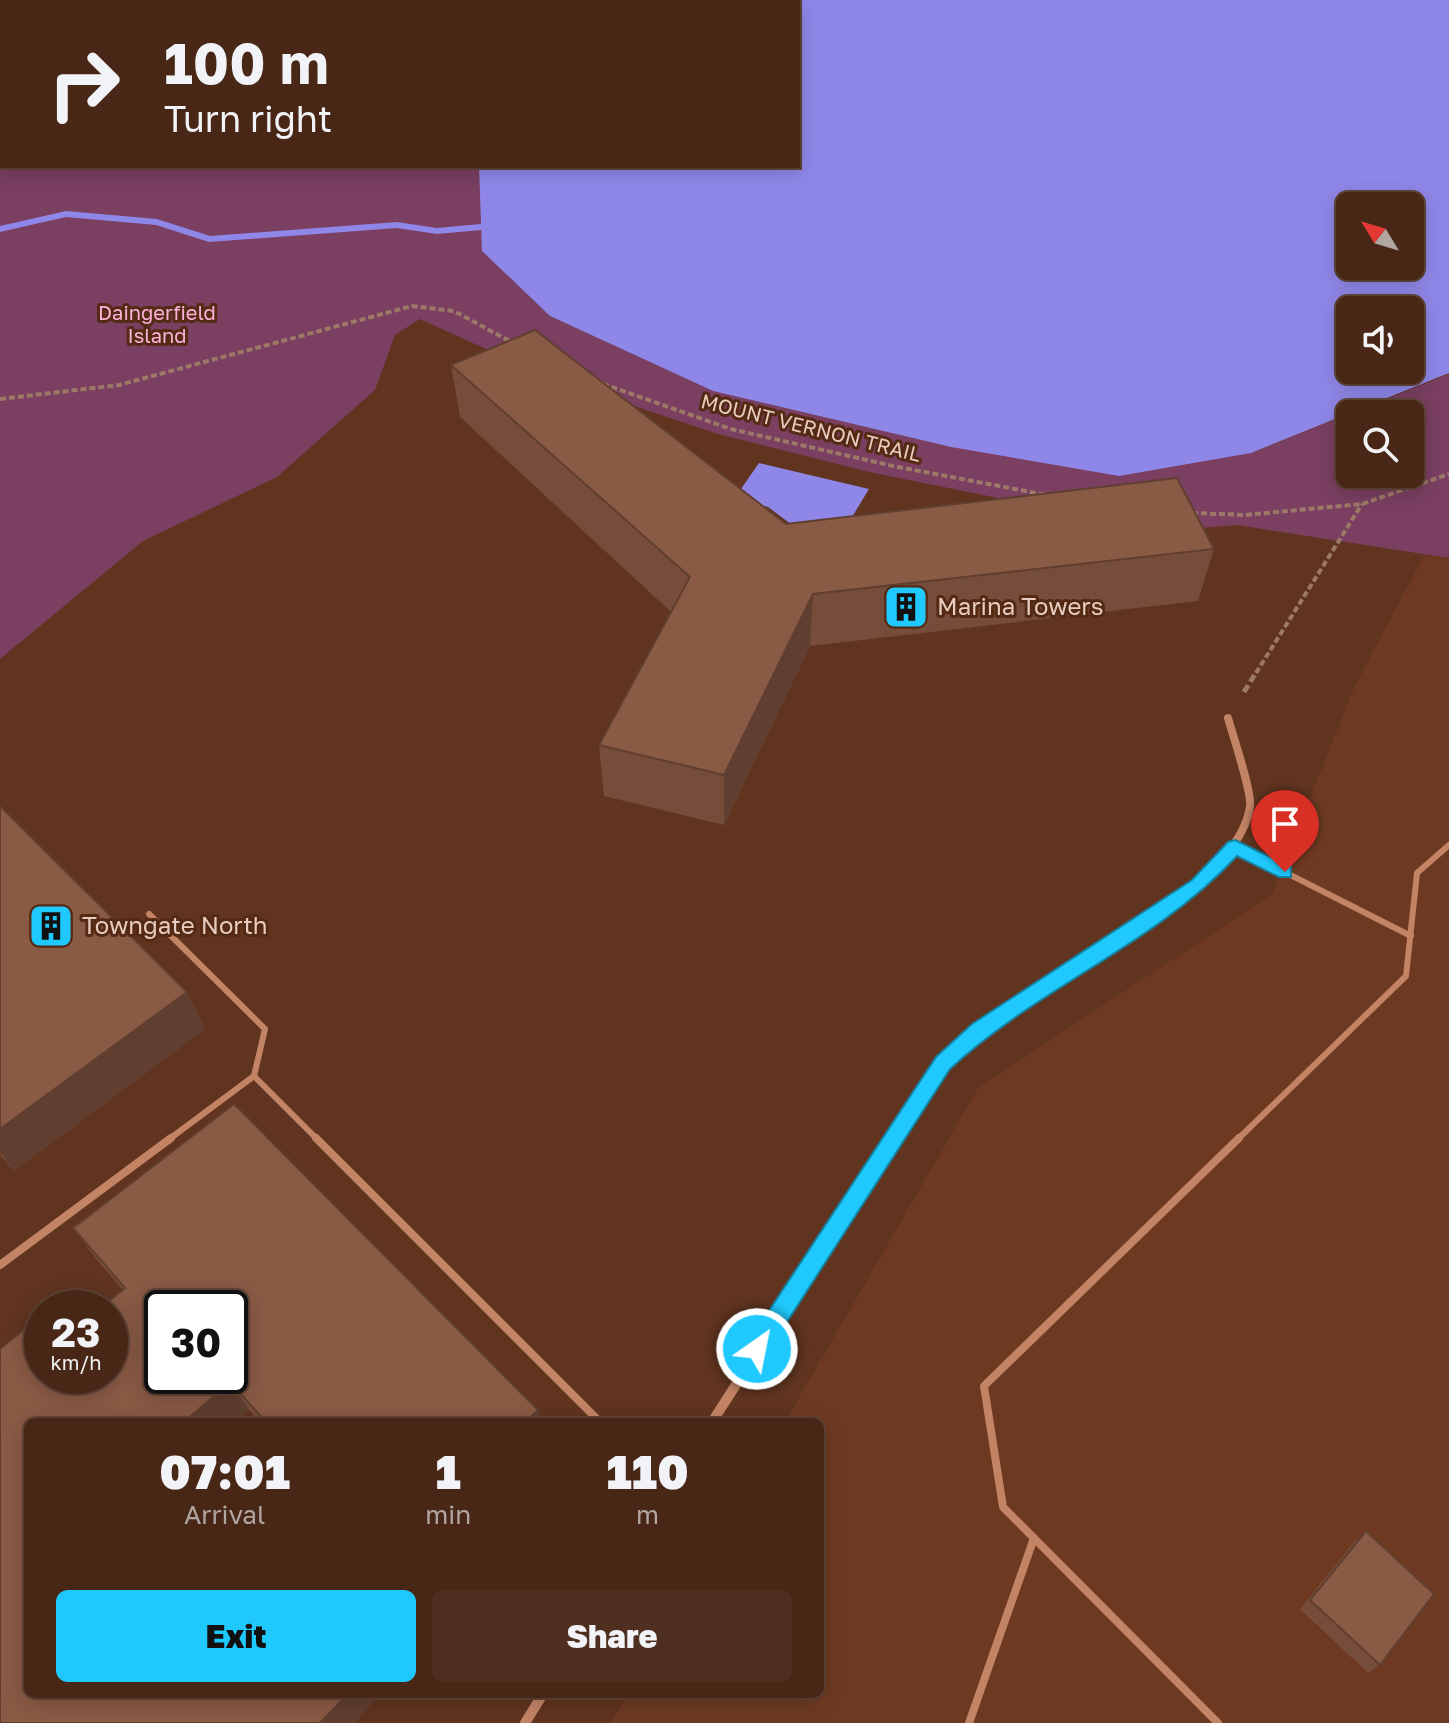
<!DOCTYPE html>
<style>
:root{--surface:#482717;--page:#4f2f20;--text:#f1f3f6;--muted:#b1a5a1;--line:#604436;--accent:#20c9fd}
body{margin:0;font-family:"Golos Text",sans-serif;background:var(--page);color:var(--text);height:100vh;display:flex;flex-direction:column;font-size:30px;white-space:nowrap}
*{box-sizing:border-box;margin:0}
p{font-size:26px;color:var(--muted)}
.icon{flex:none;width:44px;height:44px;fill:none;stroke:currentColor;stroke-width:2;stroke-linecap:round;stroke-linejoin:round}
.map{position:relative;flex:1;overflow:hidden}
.side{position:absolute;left:24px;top:1418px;width:800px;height:280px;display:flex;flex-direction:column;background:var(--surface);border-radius:12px;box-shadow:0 4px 20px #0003,0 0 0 2px var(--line)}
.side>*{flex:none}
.guide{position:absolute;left:0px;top:0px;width:800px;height:168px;box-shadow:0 4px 20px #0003,0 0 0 2px var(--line);background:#482717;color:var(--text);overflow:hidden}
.needle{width:52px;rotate:308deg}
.tools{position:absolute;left:1336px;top:192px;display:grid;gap:16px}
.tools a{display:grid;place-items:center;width:88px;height:88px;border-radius:12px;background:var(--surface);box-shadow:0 4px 20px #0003,0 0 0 2px var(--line);font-size:40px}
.speed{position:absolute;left:24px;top:1290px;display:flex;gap:16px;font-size:40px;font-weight:700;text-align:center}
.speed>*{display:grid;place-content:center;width:104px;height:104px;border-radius:50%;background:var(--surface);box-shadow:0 4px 20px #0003,0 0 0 2px var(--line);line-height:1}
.speed small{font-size:20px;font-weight:400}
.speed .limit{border:4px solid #111;border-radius:12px;background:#fff;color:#111}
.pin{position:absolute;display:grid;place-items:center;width:68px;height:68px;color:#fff;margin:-82px -34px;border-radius:50% 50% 50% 0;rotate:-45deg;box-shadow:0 0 8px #0007}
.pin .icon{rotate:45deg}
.me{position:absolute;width:88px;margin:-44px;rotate:33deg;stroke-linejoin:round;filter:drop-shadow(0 0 6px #0008)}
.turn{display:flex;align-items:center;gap:28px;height:168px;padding:0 32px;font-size:36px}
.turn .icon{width:104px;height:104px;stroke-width:2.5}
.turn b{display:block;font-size:56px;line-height:68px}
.eta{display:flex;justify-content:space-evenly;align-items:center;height:136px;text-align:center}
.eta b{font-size:48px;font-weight:800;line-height:56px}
.button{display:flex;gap:16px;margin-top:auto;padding:16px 32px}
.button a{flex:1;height:92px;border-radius:12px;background:var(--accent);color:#111;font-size:32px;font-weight:800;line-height:92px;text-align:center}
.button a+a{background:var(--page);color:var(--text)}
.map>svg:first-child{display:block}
.built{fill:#6d3a21}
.green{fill:#7a3f61;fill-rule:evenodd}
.water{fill:#8f87e8;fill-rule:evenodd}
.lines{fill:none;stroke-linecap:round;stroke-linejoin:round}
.stream{fill:#8f87e8;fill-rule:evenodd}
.path-far1{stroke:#9c7867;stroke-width:4;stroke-dasharray:6 3;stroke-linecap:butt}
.path{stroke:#9c7867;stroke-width:5;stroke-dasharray:8 4;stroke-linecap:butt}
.service-far1{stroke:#c38365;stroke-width:6}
.service{stroke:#c38365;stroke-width:8}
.minor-far1{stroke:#c38365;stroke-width:8}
.minor{stroke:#c38365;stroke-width:10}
.wall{fill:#764d3a;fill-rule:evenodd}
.shaded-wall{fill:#603f30}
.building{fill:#895a44;stroke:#603f30;stroke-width:2;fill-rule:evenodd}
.route{fill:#20c9fd;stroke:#1583a4;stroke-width:2}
.labels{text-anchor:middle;stroke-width:6;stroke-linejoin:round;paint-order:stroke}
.far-park-label{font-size:20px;fill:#fdb1da;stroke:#542a14}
.far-street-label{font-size:20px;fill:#e7ccbf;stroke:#542a14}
.poi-label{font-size:24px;fill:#e7ccbf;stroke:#542a14;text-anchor:start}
</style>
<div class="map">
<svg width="1449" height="1723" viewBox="0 0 1449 1723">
<rect width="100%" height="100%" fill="#60341f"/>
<path class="built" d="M 1424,555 L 1449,558 L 1449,1723 L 611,1723 L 628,1694 L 820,1694 L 820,1422 L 785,1422 L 978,1088 L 1272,894 L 1354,688 Z"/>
<path class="green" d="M 0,0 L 613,0 L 2,2 L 2,166 L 526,166 L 550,316 L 713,391 L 951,447 L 1251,453 L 1449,374 L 1449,558 L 1237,525 L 1162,531 L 869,472 L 718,434 L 547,377 L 420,319 L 395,335 L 375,390 L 277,477 L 143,541 L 0,659 ZM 1350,414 L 1410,414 L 1410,474 L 1350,474 Z"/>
<path class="water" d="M 586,0 L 1449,0 L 1449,373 L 1251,453 L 1119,476 L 951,447 L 713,391 L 550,316 L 482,251 L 479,166 L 798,166 L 798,2 ZM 1350,206 L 1410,206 L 1410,266 L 1350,266 ZM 1350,310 L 1410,310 L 1410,370 L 1350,370 Z
M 759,463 L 869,489 L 846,527 L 803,533 L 768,507 L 734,499 Z"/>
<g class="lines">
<path class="stream" d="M 66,211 L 157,219 L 210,236 L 397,222 L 437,228 L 481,224 L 487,227 L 481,230 L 437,234 L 397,228 L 209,242 L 156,225 L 66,217 L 0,232 L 0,226 Z"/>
<path class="path-far1" d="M 603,384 L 731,429 L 893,466 L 1047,495
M 0,399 L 119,385 L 412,306 L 454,311 L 515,344
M 1192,513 L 1245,515 L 1362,504 L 1449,474
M 1256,673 L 1362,504"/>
<path class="path" d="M 1244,692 L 1257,671"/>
<path class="service-far1" d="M 1235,847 L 1411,936
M 149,914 L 265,1029 L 254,1076
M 168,1140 L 254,1076 L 318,1140
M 1237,1140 L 1406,976 L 1417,873 L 1449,845"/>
<path class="service" d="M 316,1138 L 600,1422
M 0,1265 L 171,1138
M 969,1723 L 1034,1538
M 1218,1723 L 1003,1507 L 984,1386 L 1239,1138"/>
<path class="minor-far1" d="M 893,1140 C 919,1100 941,1060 979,1030 C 1045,979 1240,890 1250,806 C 1252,792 1233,736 1228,718"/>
<path class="minor" d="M 712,1422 L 895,1138
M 525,1723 L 543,1694"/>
</g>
<path class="wall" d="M 451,365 L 786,524 L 1214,549 L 1198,601 L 810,646 L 724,825 L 604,796 L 599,745 L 671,612 L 460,417 Z
M 0,806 L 187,992 L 205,1029 L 14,1171 L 0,1155 Z
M 234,1104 L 538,1410 L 541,1422 L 260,1422 L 249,1410 L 235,1422 L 28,1422 L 28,1694 L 381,1694 L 354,1723 L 0,1723 L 0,1349 L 42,1315 L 42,1376 L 110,1376 L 110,1308 L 100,1308 L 123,1290 L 97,1260 L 73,1228 ZM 162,1308 L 230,1308 L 230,1376 L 162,1376 Z
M 1366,1531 L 1380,1665 L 1368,1673 L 1300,1609 L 1355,1541 Z"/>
<path class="shaded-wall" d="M 813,594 L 810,646 L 724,825 L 724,775 Z
M 187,992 L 205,1029 L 14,1171 L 0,1152 L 0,1129 Z
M 230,1382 L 249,1410 L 235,1422 L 184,1422 Z
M 538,1410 L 541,1422 L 526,1422 Z
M 348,1694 L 381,1694 L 354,1723 L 320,1723 Z"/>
<path class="building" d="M 535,330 L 786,524 L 1177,478 L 1214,549 L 813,594 L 724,775 L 599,745 L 690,577 L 451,365 Z
M 0,806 L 187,992 L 0,1129 Z
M 234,1104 L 538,1410 L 526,1422 L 266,1422 L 230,1382 L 184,1422 L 28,1422 L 28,1694 L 348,1694 L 320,1723 L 0,1723 L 0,1349 L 42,1315 L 42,1376 L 110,1376 L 110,1308 L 100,1308 L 125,1288 L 73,1228 ZM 162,1308 L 230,1308 L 230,1376 L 162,1376 Z
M 1366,1531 L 1434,1594 L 1380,1665 L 1310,1600 Z"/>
<path class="route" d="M 1235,840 L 1291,867 L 1291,877 L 1279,877 L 1237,856 C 1156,944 1037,988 950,1069 L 765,1356 L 757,1360 L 749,1356 L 746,1349 L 749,1341 L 936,1057 L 972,1024 L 1192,880 L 1228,842 Z"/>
<defs>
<g id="building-square" transform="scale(2.3)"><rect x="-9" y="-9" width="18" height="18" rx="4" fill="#20c9fd" stroke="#542a14"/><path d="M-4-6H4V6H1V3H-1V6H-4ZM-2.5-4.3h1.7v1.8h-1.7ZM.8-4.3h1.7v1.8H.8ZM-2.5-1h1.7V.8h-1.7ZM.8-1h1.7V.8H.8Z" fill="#111"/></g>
</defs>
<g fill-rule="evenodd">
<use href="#building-square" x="906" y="607"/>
<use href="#building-square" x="51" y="926"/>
</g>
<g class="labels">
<g class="far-park-label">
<text x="157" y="320">Daingerfield<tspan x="157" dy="23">Island</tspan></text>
</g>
<g class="far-street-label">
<text transform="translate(811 428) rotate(14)" y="7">MOUNT VERNON TRAIL</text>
</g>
<g class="poi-label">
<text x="937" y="615">Marina Towers</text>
<text x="82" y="934">Towngate North</text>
</g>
</g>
</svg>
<div class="tools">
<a><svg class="needle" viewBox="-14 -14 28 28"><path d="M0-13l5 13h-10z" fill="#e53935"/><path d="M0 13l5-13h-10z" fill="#b1a5a1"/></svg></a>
<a><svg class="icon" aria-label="sound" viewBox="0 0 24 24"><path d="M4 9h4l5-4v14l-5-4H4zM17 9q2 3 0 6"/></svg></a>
<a><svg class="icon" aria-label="search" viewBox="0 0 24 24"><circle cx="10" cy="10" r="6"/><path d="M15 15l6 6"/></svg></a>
</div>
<div class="speed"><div>23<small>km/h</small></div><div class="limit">30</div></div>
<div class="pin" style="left:1285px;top:872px;background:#d93025"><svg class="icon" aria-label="arrive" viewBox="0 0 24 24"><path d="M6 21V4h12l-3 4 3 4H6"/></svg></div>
<svg class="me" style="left:757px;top:1349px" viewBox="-20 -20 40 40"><circle r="17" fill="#20c9fd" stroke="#fff" stroke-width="3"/><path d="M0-11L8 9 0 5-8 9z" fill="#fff"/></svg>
<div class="guide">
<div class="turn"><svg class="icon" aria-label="right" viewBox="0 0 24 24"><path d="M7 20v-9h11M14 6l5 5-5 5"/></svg><div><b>100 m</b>Turn right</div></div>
</div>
<section class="side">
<div class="eta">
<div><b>07:01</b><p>Arrival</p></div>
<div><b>1</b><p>min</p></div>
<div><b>110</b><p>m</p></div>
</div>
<div class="button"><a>Exit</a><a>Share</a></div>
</section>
</div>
